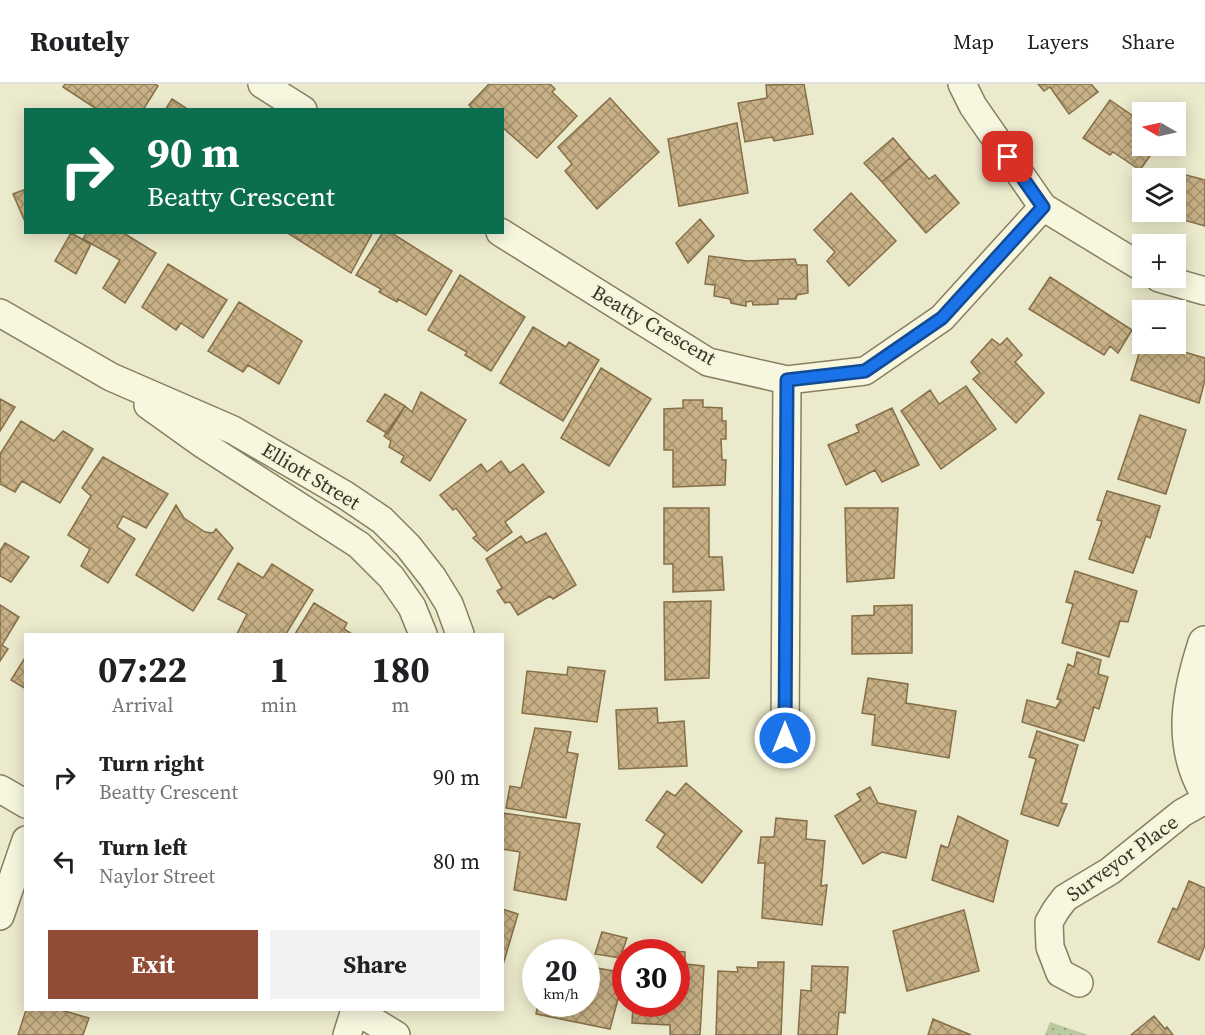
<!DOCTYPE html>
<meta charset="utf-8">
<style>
:root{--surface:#fff;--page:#f2f2f2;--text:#202124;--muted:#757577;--line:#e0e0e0;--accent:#924b35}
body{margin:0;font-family:"Source Serif 4",serif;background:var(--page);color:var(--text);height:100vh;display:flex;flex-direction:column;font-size:22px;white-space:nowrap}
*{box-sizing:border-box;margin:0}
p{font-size:20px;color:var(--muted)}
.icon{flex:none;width:33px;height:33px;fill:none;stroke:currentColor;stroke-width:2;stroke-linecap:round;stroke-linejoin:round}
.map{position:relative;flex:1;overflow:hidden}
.details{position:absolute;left:24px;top:549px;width:480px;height:378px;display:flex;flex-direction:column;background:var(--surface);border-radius:0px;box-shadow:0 3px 15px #0003}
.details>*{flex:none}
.guide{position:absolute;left:24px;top:24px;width:480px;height:126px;border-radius:0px;box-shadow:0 3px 15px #0003;background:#0b6e4f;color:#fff;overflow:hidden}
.needle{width:39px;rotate:279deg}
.tools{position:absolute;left:1132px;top:18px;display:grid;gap:12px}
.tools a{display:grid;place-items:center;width:54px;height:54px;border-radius:0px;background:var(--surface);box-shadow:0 3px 15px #0003;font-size:30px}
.speed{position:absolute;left:522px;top:855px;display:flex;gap:12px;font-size:30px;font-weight:700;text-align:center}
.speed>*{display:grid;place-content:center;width:78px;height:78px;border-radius:50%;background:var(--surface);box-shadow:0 3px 15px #0003;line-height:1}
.speed small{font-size:15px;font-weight:400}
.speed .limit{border:9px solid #d22;background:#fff;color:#111}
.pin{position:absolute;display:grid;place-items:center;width:51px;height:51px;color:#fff;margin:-26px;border-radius:12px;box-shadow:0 3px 9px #0006}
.me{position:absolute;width:66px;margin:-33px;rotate:0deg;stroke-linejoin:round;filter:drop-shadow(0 0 4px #0008)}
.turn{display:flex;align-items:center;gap:21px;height:126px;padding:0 24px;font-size:27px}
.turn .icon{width:78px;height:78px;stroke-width:2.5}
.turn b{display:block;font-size:42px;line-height:51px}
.eta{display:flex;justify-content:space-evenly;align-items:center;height:102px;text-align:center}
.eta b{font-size:36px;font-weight:700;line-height:42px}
.action{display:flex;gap:12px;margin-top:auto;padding:12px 24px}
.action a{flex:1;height:69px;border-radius:0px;background:var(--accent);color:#fff;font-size:24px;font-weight:700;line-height:69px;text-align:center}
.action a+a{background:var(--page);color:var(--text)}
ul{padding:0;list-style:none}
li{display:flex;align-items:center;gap:18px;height:84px;padding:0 24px}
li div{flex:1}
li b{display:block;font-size:22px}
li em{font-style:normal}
header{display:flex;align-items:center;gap:36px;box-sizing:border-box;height:84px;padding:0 30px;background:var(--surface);border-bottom:2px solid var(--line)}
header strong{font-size:28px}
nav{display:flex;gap:33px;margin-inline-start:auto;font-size:21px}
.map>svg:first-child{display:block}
.grass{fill:url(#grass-dots)}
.building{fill:url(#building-cross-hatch);stroke:#856f48;stroke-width:1.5}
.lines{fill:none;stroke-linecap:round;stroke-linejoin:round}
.minor-casing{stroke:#887f61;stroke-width:30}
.tertiary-casing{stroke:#887f61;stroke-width:36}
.minor{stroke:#f7f6df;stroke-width:27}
.tertiary{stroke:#f7f6df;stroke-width:33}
.route-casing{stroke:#114b97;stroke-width:15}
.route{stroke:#1a73e8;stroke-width:10}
.labels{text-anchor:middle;stroke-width:5;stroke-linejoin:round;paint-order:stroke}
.street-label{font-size:20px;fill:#3a3423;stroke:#f4f3db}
</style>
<header>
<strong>Routely</strong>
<nav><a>Map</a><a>Layers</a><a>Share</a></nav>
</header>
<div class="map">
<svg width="1205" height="951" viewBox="0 0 1205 951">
<defs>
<pattern id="grass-dots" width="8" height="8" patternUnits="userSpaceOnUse" patternTransform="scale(1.5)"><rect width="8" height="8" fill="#bbcaa0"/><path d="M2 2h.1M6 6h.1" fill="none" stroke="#99a582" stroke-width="1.8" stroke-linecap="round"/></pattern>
<pattern id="building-cross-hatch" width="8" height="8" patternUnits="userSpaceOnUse" patternTransform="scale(1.5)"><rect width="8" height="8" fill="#c7b085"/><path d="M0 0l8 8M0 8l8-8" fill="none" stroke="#a3906c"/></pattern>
</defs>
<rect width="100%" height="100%" fill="#eceacc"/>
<path class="grass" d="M 1050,938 L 1088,951 L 1045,951 Z"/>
<path class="building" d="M 65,0 L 155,0 L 158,2 L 143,26 L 98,26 L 63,3 Z
M 489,0 L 550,0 L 555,5 L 552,8 L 577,32 L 537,74 L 502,43 L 502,26 L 474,26 L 469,21 Z
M 804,0 L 813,50 L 774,57 L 772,53 L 745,58 L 738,19 L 767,14 L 766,1 Z
M 1038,0 L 1091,0 L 1098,8 L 1069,30 L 1050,3 L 1044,7 Z
M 610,14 L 659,68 L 597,125 L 565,87 L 572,80 L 558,63 Z
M 172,15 L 189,26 L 165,26 Z
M 1110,16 L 1143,39 L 1143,62 L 1157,62 L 1140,86 L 1113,68 L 1110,71 L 1083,54 Z
M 737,39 L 748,109 L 679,122 L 668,55 Z
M 893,54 L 910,74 L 882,98 L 864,79 Z
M 910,74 L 929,95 L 935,91 L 959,119 L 926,149 L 882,98 Z
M 1186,91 L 1205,96 L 1205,142 L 1173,133 Z
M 26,105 L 26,140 L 13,110 Z
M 851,109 L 896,157 L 849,202 L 827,177 L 835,168 L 814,146 Z
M 700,135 L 714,152 L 688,179 L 676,159 Z
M 87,148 L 122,148 L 156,169 L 125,219 L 103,204 L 120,176 L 83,155 Z
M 286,148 L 373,148 L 351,189 Z
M 383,148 L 390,148 L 452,187 L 426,231 L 398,215 L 397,218 L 379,208 L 381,205 L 356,191 Z
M 71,149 L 91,160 L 76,190 L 55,177 Z
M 709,172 L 747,177 L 795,175 L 797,181 L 807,181 L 808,209 L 797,211 L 796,215 L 778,215 L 778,220 L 753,221 L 752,217 L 746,218 L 746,222 L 731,219 L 730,215 L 714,212 L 715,201 L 705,200 Z
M 168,180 L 227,216 L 203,254 L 181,239 L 176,246 L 142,223 Z
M 460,191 L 525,233 L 491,287 L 465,271 L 467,268 L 428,246 Z
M 1050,193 L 1132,246 L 1118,269 L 1110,262 L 1104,271 L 1029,225 Z
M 239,218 L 302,257 L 279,300 L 248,281 L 243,288 L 208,267 Z
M 533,243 L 566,263 L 569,258 L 599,276 L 563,337 L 500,299 Z
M 1007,254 L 1022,271 L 1015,278 L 1044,309 L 1016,339 L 973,295 L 980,289 L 971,278 L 992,255 L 1000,261 Z
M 1143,256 L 1143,260 L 1173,260 L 1182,262 L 1181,267 L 1205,274 L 1205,296 L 1199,319 L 1131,296 Z
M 601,284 L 651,315 L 609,382 L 561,354 Z
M 966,302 L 996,345 L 941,385 L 901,327 L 930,306 L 939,320 Z
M 421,308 L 466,336 L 430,397 L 401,378 L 404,372 L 389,363 L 391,357 L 384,352 L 405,322 L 412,328 Z
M 385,310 L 405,322 L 388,350 L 367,337 Z
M 0,315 L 15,323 L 0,347 Z
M 683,316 L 703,316 L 703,323 L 722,324 L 722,337 L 726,337 L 726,355 L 721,355 L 722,376 L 726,376 L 725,401 L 673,403 L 673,366 L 664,366 L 664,325 L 683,324 Z
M 892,324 L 919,381 L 882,398 L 875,386 L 846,401 L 828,361 L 859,348 L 856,341 Z
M 1140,331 L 1186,346 L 1166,410 L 1118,395 Z
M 21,337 L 54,357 L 63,347 L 93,365 L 60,419 L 22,397 L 15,408 L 0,400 L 0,370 Z
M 103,373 L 168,410 L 146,444 L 123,432 L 117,443 L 135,455 L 108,499 L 81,482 L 90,465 L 68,451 L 91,412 L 82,404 Z
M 501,377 L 510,389 L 523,380 L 544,408 L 505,438 L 512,448 L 487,467 L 473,454 L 477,451 L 456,424 L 453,426 L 440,411 L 481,380 L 487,388 Z
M 1107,407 L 1160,422 L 1150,454 L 1146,452 L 1133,489 L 1089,475 L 1102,437 L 1097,436 Z
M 176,421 L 184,434 L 205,448 L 213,449 L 216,445 L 233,464 L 193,527 L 136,491 Z
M 664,424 L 709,424 L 709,473 L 722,473 L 724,506 L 673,508 L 673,480 L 664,480 Z
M 845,424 L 898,424 L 894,494 L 847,498 Z
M 546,449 L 576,501 L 553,515 L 550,512 L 518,531 L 510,518 L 505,519 L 497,507 L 502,504 L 486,475 L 521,452 L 526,459 Z
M 5,459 L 29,473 L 11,498 L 0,492 L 0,467 Z
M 238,479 L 263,494 L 272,480 L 313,506 L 286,550 L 237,550 L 247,530 L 218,515 Z
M 1075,487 L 1137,507 L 1128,538 L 1120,537 L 1109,573 L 1062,559 L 1073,520 L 1066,518 Z
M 711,517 L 709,594 L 665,596 L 664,518 Z
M 314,519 L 347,539 L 344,545 L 352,550 L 295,550 Z
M 0,521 L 19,533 L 2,561 L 8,565 L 0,577 Z
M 912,521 L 912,569 L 852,570 L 852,532 L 874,531 L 874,522 Z
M 1077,568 L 1101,576 L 1098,590 L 1108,593 L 1099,625 L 1094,623 L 1084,657 L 1022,638 L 1027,616 L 1056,624 L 1061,616 L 1057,615 L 1068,580 L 1074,583 Z
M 26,572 L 26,605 L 11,596 Z
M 568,583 L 605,587 L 597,638 L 522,629 L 527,587 L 567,591 Z
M 868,594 L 908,600 L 906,619 L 956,627 L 949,674 L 872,661 L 875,631 L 862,629 Z
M 657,624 L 658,639 L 684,637 L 687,682 L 619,685 L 616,626 Z
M 535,644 L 571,648 L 567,668 L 578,670 L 566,734 L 506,724 L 510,702 L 521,704 Z
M 1037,647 L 1078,661 L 1061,719 L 1067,720 L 1058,742 L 1021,730 L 1036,675 L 1029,673 Z
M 686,699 L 742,747 L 702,799 L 657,763 L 665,750 L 646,736 L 667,707 L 675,712 Z
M 870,703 L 878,719 L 916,727 L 906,774 L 882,768 L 863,780 L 835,732 L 861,716 L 857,710 Z
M 502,729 L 580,740 L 566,816 L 514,806 L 520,768 L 502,765 Z
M 958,732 L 1008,757 L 993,818 L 932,796 L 941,761 L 948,764 Z
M 776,734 L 807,737 L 806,755 L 825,757 L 821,802 L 827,801 L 822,841 L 762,834 L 765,779 L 758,779 L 761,753 L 774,753 Z
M 1189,797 L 1205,804 L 1205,861 L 1199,876 L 1158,858 L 1173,824 L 1177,826 Z
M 502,825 L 518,830 L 502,884 Z
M 964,826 L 979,887 L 907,907 L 893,847 Z
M 602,848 L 627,854 L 620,874 L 595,870 Z
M 657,866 L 685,868 L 685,880 L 704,882 L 700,951 L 670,951 L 670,941 L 632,939 L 633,920 L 676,920 L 676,868 L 657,868 Z
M 758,878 L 784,878 L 781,951 L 716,951 L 718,887 L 738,888 L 737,883 L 758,884 Z
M 586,882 L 625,889 L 610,945 L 536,930 L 538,920 L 586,920 Z
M 812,882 L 848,883 L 845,929 L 839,928 L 837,951 L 798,951 L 801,906 L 811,907 Z
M 26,926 L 61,926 L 89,934 L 83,951 L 18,951 Z
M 1154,932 L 1165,945 L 1167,943 L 1173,951 L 1131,951 Z
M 933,935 L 971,951 L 928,951 Z"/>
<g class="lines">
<g class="minor-casing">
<path id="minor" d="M 262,0 L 303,26
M 962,0 L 973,22 L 1043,123 L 1143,184
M 500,148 L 708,278 L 787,296 L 865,287 L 942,234 L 1043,123
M 1159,194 L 1205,207
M 0,229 L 111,293 L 233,346 L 345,411 L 382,436 L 408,462 L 433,494 L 449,520 L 460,550
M 148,321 L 204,361 L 359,461 L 391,493 L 412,523 L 423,550
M 785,654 L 787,296
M 0,705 L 26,720
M 0,832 L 26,756
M 1079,899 L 1060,889 L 1050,863 L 1049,838 L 1056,826 L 1065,814 L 1110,787 L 1182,729 L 1205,716
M 355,926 L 396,951
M 347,951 L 355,926"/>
</g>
<g class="tertiary-casing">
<path id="tertiary" d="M 1205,559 C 1189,608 1179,658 1205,705"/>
</g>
<use href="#minor" class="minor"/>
<use href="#tertiary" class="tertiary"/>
</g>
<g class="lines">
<g class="route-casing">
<path id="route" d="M 785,654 L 787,296 L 865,287 L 942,234 L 1043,123 L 1008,73"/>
</g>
<use href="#route" class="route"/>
</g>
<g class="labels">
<g class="street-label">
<text transform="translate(654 241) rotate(30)" y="7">Beatty Crescent</text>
<text transform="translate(311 392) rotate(31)" y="7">Elliott Street</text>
<text transform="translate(1122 774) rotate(-36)" y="7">Surveyor Place</text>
</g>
</g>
</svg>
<div class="tools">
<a><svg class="needle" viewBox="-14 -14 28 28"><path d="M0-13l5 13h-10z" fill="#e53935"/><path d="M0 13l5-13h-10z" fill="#757577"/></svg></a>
<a><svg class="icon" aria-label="layers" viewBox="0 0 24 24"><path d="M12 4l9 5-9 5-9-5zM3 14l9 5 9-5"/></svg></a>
<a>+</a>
<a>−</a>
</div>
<div class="speed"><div>20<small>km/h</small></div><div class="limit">30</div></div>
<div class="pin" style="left:1008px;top:73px;background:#d93025"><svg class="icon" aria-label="arrive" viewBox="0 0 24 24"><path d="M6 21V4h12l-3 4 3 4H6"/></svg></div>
<svg class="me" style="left:785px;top:654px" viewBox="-20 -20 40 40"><circle r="17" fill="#1a73e8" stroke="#fff" stroke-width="3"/><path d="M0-11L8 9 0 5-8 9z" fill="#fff"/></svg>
<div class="guide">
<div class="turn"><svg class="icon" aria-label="right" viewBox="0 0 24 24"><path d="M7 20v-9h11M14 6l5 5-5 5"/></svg><div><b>90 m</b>Beatty Crescent</div></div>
</div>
<section class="details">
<div class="eta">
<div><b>07:22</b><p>Arrival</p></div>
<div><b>1</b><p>min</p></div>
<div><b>180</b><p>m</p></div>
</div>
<ul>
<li><svg class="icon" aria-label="right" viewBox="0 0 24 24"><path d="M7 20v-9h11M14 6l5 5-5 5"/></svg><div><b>Turn right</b><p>Beatty Crescent</p></div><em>90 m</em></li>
<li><svg class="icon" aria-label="left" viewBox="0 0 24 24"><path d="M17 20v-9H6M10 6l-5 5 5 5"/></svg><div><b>Turn left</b><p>Naylor Street</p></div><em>80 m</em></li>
</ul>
<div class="action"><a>Exit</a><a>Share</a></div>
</section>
</div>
